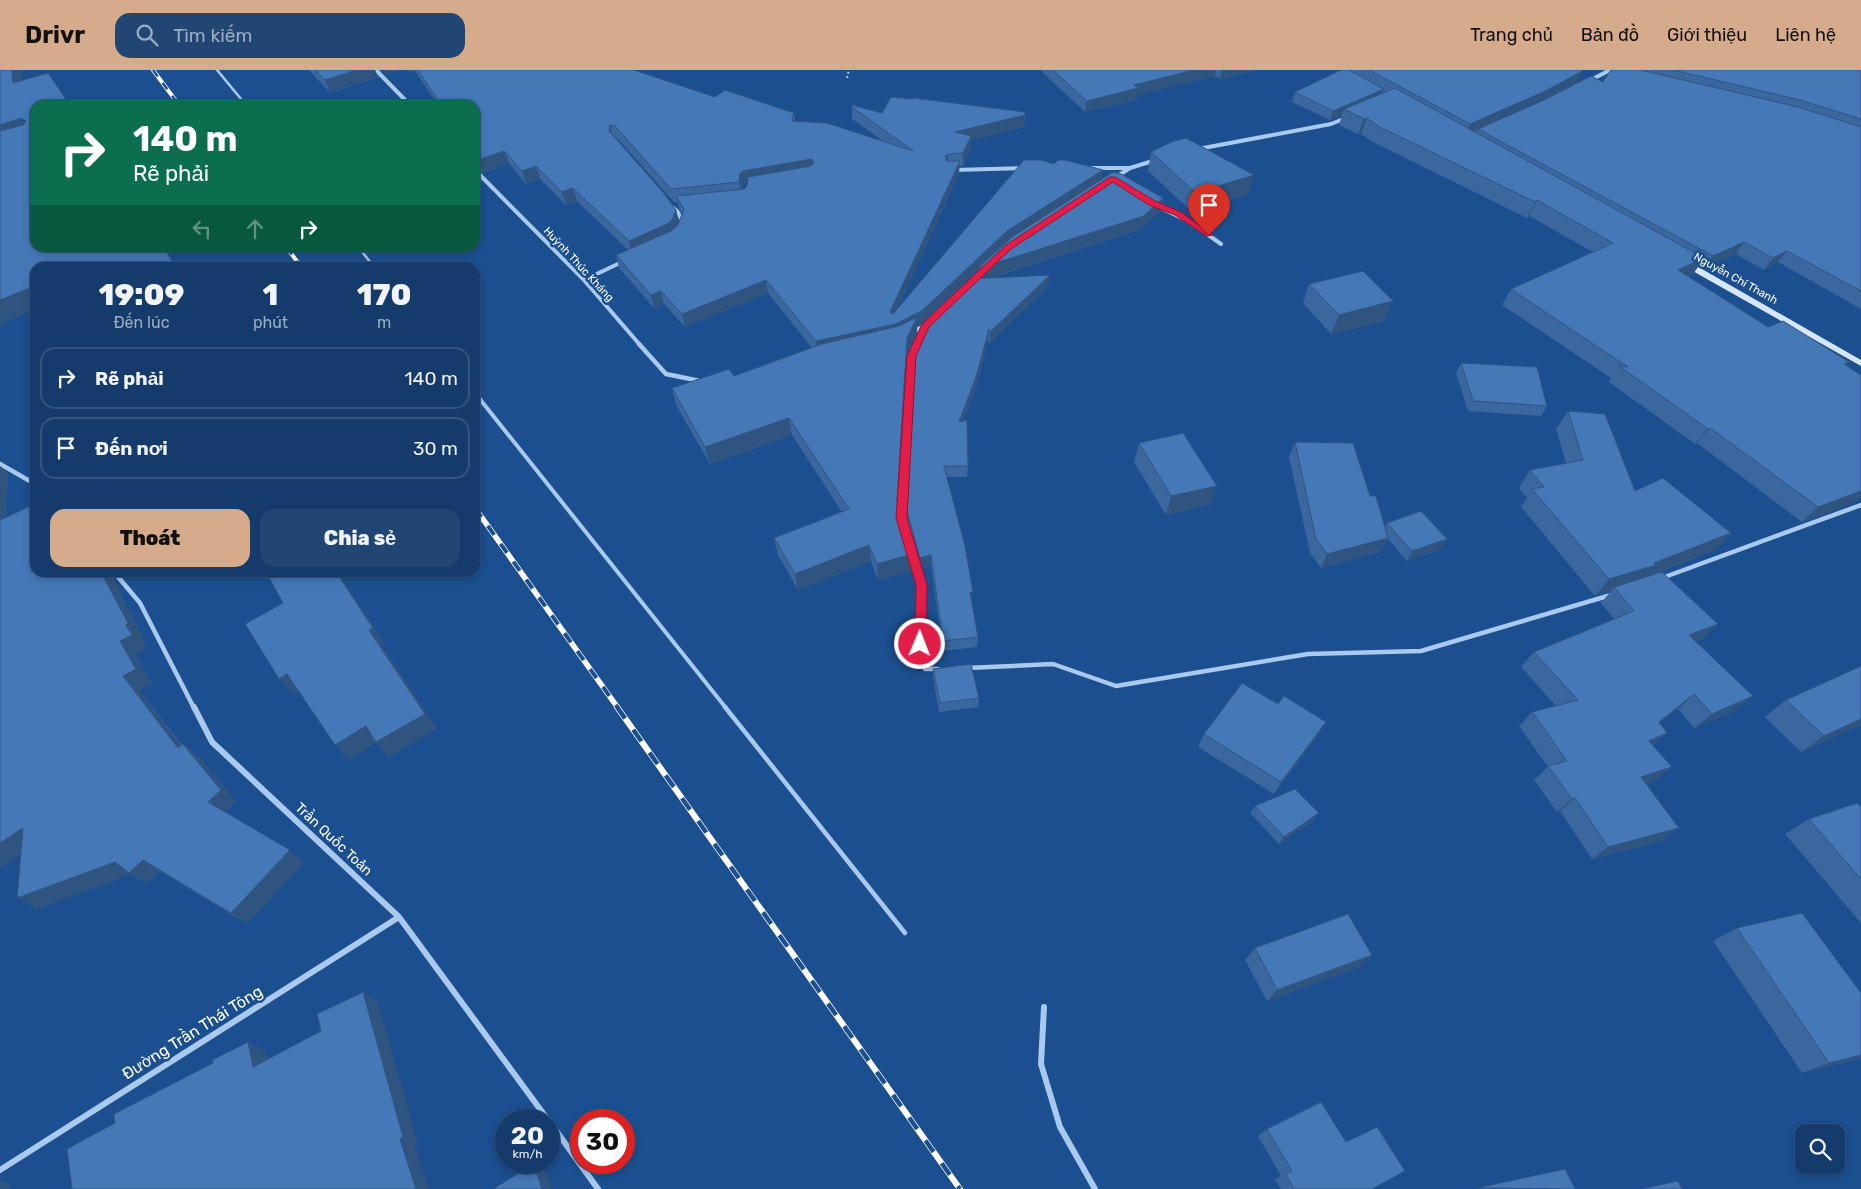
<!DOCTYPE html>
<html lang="vi">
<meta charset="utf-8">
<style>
:root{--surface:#143b6b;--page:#214673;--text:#f1f3f6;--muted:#9dadc1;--line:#33557e;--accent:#d6ab8b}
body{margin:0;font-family:Rubik,sans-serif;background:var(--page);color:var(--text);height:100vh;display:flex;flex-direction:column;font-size:19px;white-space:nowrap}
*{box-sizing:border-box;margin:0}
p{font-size:16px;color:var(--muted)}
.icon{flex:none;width:28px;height:28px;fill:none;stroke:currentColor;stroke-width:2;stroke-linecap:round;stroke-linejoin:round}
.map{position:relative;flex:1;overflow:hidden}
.sheet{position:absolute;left:30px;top:192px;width:450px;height:315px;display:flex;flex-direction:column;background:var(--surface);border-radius:15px;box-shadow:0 2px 8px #0003,0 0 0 1px var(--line)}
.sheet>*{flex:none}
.banner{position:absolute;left:30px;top:30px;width:450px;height:152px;border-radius:15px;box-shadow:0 2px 8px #0003,0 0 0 1px var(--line);background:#0b6e4f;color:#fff;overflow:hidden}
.fabs{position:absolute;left:1795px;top:1054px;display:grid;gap:10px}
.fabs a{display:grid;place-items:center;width:50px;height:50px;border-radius:10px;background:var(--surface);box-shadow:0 2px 8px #0003,0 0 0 1px var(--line);font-size:25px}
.speed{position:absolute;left:495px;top:1039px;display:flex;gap:10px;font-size:25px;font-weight:700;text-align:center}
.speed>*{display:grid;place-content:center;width:65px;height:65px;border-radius:50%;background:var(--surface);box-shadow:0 2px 8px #0003,0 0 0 1px var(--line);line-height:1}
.speed small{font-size:12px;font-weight:400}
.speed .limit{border:8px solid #d22;background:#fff;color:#111}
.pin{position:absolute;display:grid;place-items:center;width:42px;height:42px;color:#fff;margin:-51px -21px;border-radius:50% 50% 50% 0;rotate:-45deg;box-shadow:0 0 5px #0007}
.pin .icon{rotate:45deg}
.me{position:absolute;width:55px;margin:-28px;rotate:1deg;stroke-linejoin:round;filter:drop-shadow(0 0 4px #0008)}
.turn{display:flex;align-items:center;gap:18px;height:105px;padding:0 20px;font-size:22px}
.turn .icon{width:65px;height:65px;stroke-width:2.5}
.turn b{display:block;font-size:35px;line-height:42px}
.lanes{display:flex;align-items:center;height:48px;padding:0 20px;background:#0003;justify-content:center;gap:25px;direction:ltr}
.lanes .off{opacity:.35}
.eta{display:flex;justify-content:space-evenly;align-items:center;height:85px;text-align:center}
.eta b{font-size:30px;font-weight:800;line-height:35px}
.action{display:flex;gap:10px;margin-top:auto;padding:10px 20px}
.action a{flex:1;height:58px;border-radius:15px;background:var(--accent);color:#111;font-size:20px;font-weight:800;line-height:58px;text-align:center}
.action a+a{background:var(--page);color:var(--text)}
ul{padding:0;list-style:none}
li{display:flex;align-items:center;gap:15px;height:62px;margin:0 10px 8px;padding:0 10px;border:2px solid var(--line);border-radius:15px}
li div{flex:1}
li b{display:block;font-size:19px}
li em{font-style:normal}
header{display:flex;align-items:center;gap:30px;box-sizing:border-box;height:70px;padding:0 25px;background:var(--accent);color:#111}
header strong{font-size:24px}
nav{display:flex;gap:28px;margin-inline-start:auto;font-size:18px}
.search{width:350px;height:45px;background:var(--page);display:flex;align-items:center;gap:12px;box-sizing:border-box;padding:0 18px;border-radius:15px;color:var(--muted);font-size:19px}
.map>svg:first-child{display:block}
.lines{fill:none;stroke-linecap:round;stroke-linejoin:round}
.path{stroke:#a9c9ee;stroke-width:2;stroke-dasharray:2 2.5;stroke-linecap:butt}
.service-far2{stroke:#a9c9ee;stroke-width:2.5}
.service-far1{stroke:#a9c9ee;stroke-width:4}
.service{stroke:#a9c9ee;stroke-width:4.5}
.minor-far2{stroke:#a9c9ee;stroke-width:4}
.minor-far1{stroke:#a9c9ee;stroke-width:4.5}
.minor{stroke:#a9c9ee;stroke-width:6}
.secondary{fill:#d6e6fa;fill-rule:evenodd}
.rail-far2-casing{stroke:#fff;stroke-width:4}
.rail-far1-casing{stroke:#fff;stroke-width:5.5}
.rail-casing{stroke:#fff;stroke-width:6}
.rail-far2{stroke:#1b4f8f;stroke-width:2.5;stroke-dasharray:8;stroke-linecap:butt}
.rail-far1{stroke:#1b4f8f;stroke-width:4;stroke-dasharray:11;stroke-linecap:butt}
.rail{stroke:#1b4f8f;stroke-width:4.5;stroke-dasharray:14;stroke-linecap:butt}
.wall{fill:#3a679d;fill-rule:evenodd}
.shaded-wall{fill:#305480}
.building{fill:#4478b7;stroke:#305480}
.route{fill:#e11d48;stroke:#92132f}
.labels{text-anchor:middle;stroke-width:5;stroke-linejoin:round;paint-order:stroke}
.far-street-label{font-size:11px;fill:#fff;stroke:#1b4f8f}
.street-label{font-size:14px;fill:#fff;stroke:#1b4f8f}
.near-street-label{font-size:16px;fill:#fff;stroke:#1b4f8f}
</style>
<header>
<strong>Drivr</strong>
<div class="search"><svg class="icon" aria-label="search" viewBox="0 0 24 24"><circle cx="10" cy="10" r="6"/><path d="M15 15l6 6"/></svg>Tìm kiếm</div>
<nav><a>Trang chủ</a><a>Bản đồ</a><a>Giới thiệu</a><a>Liên hệ</a></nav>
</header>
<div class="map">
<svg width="1861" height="1119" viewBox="0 0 1861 1119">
<rect width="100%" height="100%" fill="#1b4f8f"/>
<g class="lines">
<path class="path" d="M 847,8 L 849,0"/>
<path class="service-far2" d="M 217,0 L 246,35
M 359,178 L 375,198"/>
<path class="service-far1" d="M 475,323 L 726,638"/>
<path class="service" d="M 725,637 L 905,863"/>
<path class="minor-far2" d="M 376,0 L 410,35
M 1589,11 L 1608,1 L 1616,3
M 1198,79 L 1331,54 L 1346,48
M 1091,98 L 1130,98
M 475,100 L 584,210 L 640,275
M 954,100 L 1023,98
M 1116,107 L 1130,98 L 1156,90
M 1155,135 L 1190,152 L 1221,174
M 672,137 L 677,141 L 683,152
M 584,210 L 622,192
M 913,262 L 929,253"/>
<path class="minor-far1" d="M 639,274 L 666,304 L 700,311
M 0,394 L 35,414
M 902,451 L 911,286 L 917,274
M 911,481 L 921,515 L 920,574 L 925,599 L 938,599
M 114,502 L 140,533 L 194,638
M 1662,508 L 1861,435
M 967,598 L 1053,594 L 1116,616 L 1308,584 L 1421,581 L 1611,525"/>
<path class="minor" d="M 194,637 L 212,672 L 399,847 L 548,1050
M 1044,937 L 1041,994 L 1060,1057 L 1095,1119
M 549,1051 L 598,1119
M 0,1100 L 399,847"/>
<path class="secondary" d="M 1682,191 L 1688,191 L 1861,290 L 1861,296 L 1682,195 Z"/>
<g class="rail-far2-casing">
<path id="rail-far2" d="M 153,0 L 179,35
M 287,178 L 302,198"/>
</g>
<g class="rail-far1-casing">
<path id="rail-far1" d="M 475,438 L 618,638"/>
</g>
<g class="rail-casing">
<path id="rail" d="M 617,637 L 960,1119"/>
</g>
<use href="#rail-far2" class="rail-far2"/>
<use href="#rail-far1" class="rail-far1"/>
<use href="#rail" class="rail"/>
</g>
<path class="wall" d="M 309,0 L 375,0 L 378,7 L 330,23 Z
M 407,0 L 634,0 L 715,27 L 794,43 L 795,51 L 883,71 L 852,49 L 852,37 L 882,43 L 1025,45 L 1024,57 L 971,70 L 971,78 L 963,96 L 959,96 L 959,104 L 897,239 L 1102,109 L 1163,128 L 1161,141 L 1141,159 L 991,208 L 1048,216 L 990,273 L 988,271 L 976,318 L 963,351 L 968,396 L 967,407 L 947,407 L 972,532 L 978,567 L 977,577 L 943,581 L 931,496 L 921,499 L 906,448 L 906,437 L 927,249 L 923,253 L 917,256 L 917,264 L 907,286 L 899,436 L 912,484 L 913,501 L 878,510 L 871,491 L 798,520 L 778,485 L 774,468 L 842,442 L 792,365 L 710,394 L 676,335 L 672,318 L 734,306 L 812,278 L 768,223 L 685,257 L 664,234 L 654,238 L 619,198 L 616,185 L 628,180 L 577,131 L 566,135 L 540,109 L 526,114 L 509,93 L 483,103 L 477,97 L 475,97 L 475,35 L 438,35 L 415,1 L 408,2 ZM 616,68 L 618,69 L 674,132 L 677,132 L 679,139 L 682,144 L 679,152 L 676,140 ZM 745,113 L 747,113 L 747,116 L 744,119 L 742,119 L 742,116 ZM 977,202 L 977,209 L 970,209 Z
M 1042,0 L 1257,0 L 1220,9 L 1215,6 L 1137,25 L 1136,30 L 1085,42 L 1042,2 Z
M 1351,0 L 1580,0 L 1577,13 L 1603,12 L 1611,0 L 1861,0 L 1861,239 L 1778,192 L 1764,200 L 1736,184 L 1705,198 L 1699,195 L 1693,204 L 1688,206 L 1768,257 L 1849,292 L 1846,295 L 1839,439 L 1802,452 L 1697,373 L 1695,374 L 1609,312 L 1611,308 L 1502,235 L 1511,219 L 1593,182 L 1529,146 L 1527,148 L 1373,72 L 1361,64 L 1358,64 L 1339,55 L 1342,45 L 1330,50 L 1292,32 L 1295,22 L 1351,1 Z
M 1151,82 L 1248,124 L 1192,142 L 1148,101 Z
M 1309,214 L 1385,251 L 1331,264 L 1303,233 Z
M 1461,293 L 1547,336 L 1541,346 L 1468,341 L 1456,303 Z
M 1568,341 L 1635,421 L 1731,463 L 1715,480 L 1650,506 L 1718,554 L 1701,570 L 1696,571 L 1735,641 L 1694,658 L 1678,639 L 1659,653 L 1667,663 L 1653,675 L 1655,711 L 1646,714 L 1661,771 L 1592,789 L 1560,741 L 1557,742 L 1534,710 L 1548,697 L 1519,656 L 1532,642 L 1556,636 L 1521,597 L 1534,582 L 1614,549 L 1601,533 L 1611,521 L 1595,526 L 1521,437 L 1527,428 L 1519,418 L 1530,400 L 1566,393 L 1556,359 Z
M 1295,372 L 1370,426 L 1385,457 L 1387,453 L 1441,479 L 1407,491 L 1388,469 L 1380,482 L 1321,498 L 1310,483 L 1289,387 Z
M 1139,373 L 1217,416 L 1211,434 L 1166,445 L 1134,392 Z
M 0,396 L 8,404 L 5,448 L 120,519 L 118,520 L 144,568 L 141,569 L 147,579 L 135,585 L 152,613 L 139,620 L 182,675 L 183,674 L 199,687 L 236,732 L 225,742 L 304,792 L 247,854 L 160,801 L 147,814 L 131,804 L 37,839 L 20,784 L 0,798 Z
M 933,599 L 979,628 L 978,637 L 939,642 L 933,607 Z
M 1786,630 L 1861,655 L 1801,682 L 1765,647 Z
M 1204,664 L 1318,665 L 1274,724 L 1198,677 Z
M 1255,736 L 1313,751 L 1279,774 L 1250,743 Z
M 1861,737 L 1861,853 L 1785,764 L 1809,749 Z
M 1737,858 L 1861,923 L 1861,988 L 1802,1003 L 1713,871 Z
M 1255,878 L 1372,885 L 1359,897 L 1267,931 L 1245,890 Z
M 1267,1059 L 1346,1072 L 1372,1119 L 1281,1119 L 1275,1109 L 1281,1106 L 1258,1066 Z"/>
<path class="shaded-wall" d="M 12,0 L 22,0 L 25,31 L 13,13 Z
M 357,0 L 375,0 L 378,7 L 330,23 L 325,10 Z
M 384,0 L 401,0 L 386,5 Z
M 408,0 L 414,0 L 415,1 L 408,2 Z
M 1194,0 L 1216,0 L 1215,6 L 1137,25 L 1136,30 L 1085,42 L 1087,31 L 1134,15 Z
M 1222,0 L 1257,0 L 1220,9 Z
M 1583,1 L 1577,13 L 1535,35 L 1478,59 L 1477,60 L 1464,66 L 1470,54 Z
M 1384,19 L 1381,29 L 1344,39 L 1342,45 L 1330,50 L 1333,41 Z
M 1025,45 L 1024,57 L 971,70 L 971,78 L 963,96 L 963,83 L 955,62 Z
M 21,48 L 34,65 L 0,76 L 0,55 Z
M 1367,48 L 1361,64 L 1358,64 L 1364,49 Z
M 610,55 L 613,68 L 609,61 Z
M 504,81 L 509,93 L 483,103 L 478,90 Z
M 948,84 L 948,96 L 945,86 Z
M 812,89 L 814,102 L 745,113 L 742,116 L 742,125 L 739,112 L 740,103 L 743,101 Z
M 960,91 L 959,104 L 890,255 L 1007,161 L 1103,100 L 1101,112 L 1163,128 L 1161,141 L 1141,159 L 977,212 L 977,202 L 923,253 L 917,256 L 917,264 L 907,286 L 898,448 L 817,284 L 816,271 L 890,242 Z
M 536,96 L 540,109 L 526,114 L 522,101 Z
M 1254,105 L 1248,124 L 1192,142 L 1196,123 Z
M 573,118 L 577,131 L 566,135 L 562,122 Z
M 1537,130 L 1529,146 L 1527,148 L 1535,132 Z
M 676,140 L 679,152 L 675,163 L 632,184 L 629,171 Z
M 1744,172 L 1736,184 L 1705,198 L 1713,186 Z
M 164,178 L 165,178 L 177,198 L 176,198 Z
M 1787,181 L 1778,192 L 1764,200 L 1773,188 Z
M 1704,188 L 1693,204 L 1667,216 L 1678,200 Z
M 99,192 L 104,198 L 84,198 Z
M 1050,205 L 1048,216 L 990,273 L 990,262 Z
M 766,210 L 768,223 L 685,257 L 682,244 Z
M 35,216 L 35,240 L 0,254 L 0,230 Z
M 661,221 L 664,234 L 654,238 L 651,225 Z
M 1393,231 L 1385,251 L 1331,264 L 1339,245 Z
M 989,259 L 988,271 L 976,318 L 958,363 L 959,352 Z
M 789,348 L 792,365 L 710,394 L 705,377 Z
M 1710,358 L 1697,373 L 1695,374 L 1708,359 Z
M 0,396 L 8,404 L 3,472 L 0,469 Z
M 1217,416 L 1211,434 L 1166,445 L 1171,426 Z
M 1861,421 L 1861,429 L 1839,439 L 1802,452 L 1818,437 Z
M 1731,463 L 1715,480 L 1644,508 L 1614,517 L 1611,521 L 1595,526 L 1609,509 L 1654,493 Z
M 1388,468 L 1380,482 L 1321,498 L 1327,484 Z
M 1447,469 L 1441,479 L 1407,491 L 1412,481 Z
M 869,475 L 871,491 L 798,520 L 795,504 Z
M 912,484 L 913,501 L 878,510 L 877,494 Z
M 931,485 L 931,496 L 921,499 L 920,488 Z
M 104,502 L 109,502 L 120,519 L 118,520 L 144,568 L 141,569 L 147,579 L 135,585 L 152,613 L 139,620 L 193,691 L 178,678 L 123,606 L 120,571 L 126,555 L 103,506 Z
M 336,502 L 351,502 L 351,503 L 341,508 L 385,574 L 382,576 L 437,659 L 389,687 L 376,673 L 349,690 L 335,675 L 369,560 Z
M 970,522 L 973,522 L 972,532 L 969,533 Z
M 1718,554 L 1701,570 L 1674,580 L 1689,565 Z
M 287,604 L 301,620 L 294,624 L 279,609 Z
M 1694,624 L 1678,639 L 1642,667 L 1659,652 Z
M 1753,626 L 1735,641 L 1694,658 L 1712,644 Z
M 1861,649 L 1861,655 L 1801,682 L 1824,666 Z
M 1326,652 L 1318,665 L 1274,724 L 1281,712 Z
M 1667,663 L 1650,677 L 1649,671 Z
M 183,674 L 199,687 L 236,732 L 223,744 L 208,732 Z
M 1672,697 L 1655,711 L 1625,720 L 1641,707 Z
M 1575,728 L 1560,741 L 1557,742 L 1572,729 Z
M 1319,743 L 1313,751 L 1279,774 L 1284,767 Z
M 23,758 L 42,770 L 0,798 L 0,773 Z
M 1679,758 L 1661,771 L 1592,789 L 1608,777 Z
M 290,780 L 304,792 L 247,854 L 231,843 Z
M 143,790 L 160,801 L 147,814 L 131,804 L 37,839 L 17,828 L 115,792 Z
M 1372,885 L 1359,897 L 1267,931 L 1277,920 Z
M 363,922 L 378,932 L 418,1074 L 415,1076 L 429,1119 L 416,1119 L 400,1069 Z
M 248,972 L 266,981 L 271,1005 L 253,997 Z
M 1861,985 L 1861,988 L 1802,1003 L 1829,993 Z
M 534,1094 L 545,1100 L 552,1119 L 542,1119 Z
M 0,1111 L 9,1113 L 10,1119 L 0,1119 Z"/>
<path class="building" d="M 0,0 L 12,0 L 13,13 L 48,3 L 70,35 L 35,35 L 35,178 L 164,178 L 176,198 L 103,198 L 99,192 L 84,198 L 35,198 L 35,216 L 0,230 L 0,61 L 23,55 L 26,51 L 21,48 L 0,55 Z
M 315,0 L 357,0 L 325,10 Z
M 418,0 L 634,0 L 715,27 L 725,20 L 794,43 L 792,51 L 827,53 L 913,81 L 852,37 L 852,35 L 882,43 L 891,27 L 913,29 L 914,28 L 1025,42 L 1025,45 L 955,62 L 971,66 L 963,83 L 948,84 L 945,86 L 947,91 L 960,91 L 890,242 L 893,244 L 1024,90 L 1041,90 L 1054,94 L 1058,90 L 1065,90 L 1103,100 L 1007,161 L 923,240 L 896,254 L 816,271 L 766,210 L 682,244 L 661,221 L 651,225 L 616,185 L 671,161 L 678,155 L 684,139 L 676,126 L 744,119 L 747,116 L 748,107 L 811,96 L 814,93 L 812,89 L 743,101 L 740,103 L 739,112 L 671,119 L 615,56 L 610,55 L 609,61 L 662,121 L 676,140 L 672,150 L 667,154 L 629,171 L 573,118 L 562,122 L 536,96 L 522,101 L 504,81 L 478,90 L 475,87 L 475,35 L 441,35 Z
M 1053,0 L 1194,0 L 1134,15 L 1138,18 L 1087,31 Z
M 1341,0 L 1349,0 L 1384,19 L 1333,41 L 1295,22 Z
M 1369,0 L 1580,0 L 1583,1 L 1541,23 L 1470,54 Z
M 1611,0 L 1641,0 L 1798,37 L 1861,57 L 1861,221 L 1787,181 L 1773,188 L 1744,172 L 1713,186 L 1478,59 L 1544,30 L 1591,6 L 1603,12 Z
M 1673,0 L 1861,0 L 1861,49 L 1800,30 Z
M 1395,18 L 1704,188 L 1678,200 L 1768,257 L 1783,251 L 1849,292 L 1844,294 L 1861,305 L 1861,421 L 1818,437 L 1710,358 L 1708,359 L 1619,296 L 1628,297 L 1511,219 L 1613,173 L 1537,130 L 1535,132 L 1378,56 L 1367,48 L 1364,49 L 1344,39 Z
M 1186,68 L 1254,105 L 1196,123 L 1151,82 L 1171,72 Z
M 1113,102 L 1121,104 L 1163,128 L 1144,146 L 977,199 L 1012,167 Z
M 1363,201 L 1393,231 L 1339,245 L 1309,214 Z
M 1050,205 L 990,262 L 989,259 L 976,307 L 959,352 L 967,350 L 968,396 L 944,396 L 965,476 L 973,522 L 970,522 L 978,567 L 943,571 L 931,485 L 920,488 L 906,437 L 915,276 L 928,247 L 969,209 Z
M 917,247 L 907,268 L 897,431 L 912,484 L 877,494 L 869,475 L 795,504 L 774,468 L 849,439 L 789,348 L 705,377 L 672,318 L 729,299 L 734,306 L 822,274 L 899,256 Z
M 1461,293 L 1537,297 L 1547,336 L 1473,331 Z
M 1568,341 L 1605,344 L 1635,421 L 1663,408 L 1731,463 L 1654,493 L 1656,495 L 1609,509 L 1532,419 L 1544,417 L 1530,400 L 1583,390 Z
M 1183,363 L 1217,416 L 1171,426 L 1139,373 Z
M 1295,372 L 1353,373 L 1370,426 L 1376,426 L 1388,468 L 1327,484 L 1316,469 Z
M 35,434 L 35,502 L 104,502 L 105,504 L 103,506 L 128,553 L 126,555 L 132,565 L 120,571 L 136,599 L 123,606 L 178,678 L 183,674 L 221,720 L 208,732 L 290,780 L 231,843 L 143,790 L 129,803 L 115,792 L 17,828 L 23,758 L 0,773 L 0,450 Z
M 1421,441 L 1447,469 L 1412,481 L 1387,453 Z
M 266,502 L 336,502 L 373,558 L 369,560 L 425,644 L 376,672 L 366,656 L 335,675 L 287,604 L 279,609 L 245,554 L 283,533 Z
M 1662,502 L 1718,554 L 1689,565 L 1753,626 L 1712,644 L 1694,624 L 1659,652 L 1667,663 L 1649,671 L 1672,697 L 1641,707 L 1679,758 L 1608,777 L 1575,728 L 1572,729 L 1548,696 L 1567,691 L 1532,642 L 1578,630 L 1534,582 L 1634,541 L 1614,517 Z
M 971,594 L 979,628 L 940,633 L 933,599 Z
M 1861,596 L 1861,649 L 1824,666 L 1786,630 Z
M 1242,613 L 1278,634 L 1284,626 L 1326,652 L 1281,712 L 1204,664 Z
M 1295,719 L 1319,743 L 1284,767 L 1255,736 Z
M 1857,733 L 1861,737 L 1861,809 L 1809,749 Z
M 1802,843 L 1861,923 L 1861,985 L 1829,993 L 1737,858 Z
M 1348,844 L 1372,885 L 1277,920 L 1255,878 Z
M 363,922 L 403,1067 L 400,1069 L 416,1119 L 72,1119 L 67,1079 L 115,1053 L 114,1044 L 213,993 L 212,990 L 248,972 L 253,997 L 321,961 L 317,944 Z
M 1321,1032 L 1346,1072 L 1377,1057 L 1405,1101 L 1372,1119 L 1294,1119 L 1286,1104 L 1292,1101 L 1267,1059 Z
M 534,1094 L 542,1119 L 493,1119 Z
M 1565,1099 L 1575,1119 L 1477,1118 Z
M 1678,1111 L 1682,1119 L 1641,1119 Z"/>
<path class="route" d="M 1110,107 L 1115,107 L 1155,131 L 1181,142 L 1213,165 L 1206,166 L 1175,145 L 1149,135 L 1113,112 L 1011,179 L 929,257 L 916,286 L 907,448 L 927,515 L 926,574 L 924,577 L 916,577 L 915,574 L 916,515 L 896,448 L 907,286 L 922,254 L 1006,175 Z"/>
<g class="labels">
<g class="far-street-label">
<text transform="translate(579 194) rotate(47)" y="4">Huỳnh Thúc Kháng</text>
<text transform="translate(1736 208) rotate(29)" y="4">Nguyễn Chí Thanh</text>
</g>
<g class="street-label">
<text transform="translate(334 769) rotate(43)" y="5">Trần Quốc Toản</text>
</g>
<g class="near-street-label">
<text transform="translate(192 962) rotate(-32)" y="6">Đường Trần Thái Tông</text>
</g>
</g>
</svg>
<div class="fabs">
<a><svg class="icon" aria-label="search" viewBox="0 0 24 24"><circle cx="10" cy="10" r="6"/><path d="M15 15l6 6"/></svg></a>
</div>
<div class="speed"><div>20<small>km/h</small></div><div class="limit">30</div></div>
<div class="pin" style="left:1209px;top:165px;background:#d93025"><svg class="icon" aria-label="arrive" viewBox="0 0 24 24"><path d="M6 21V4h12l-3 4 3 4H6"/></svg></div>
<svg class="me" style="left:920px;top:574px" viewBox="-20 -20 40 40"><circle r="17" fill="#e11d48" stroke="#fff" stroke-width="3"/><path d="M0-11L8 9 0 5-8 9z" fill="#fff"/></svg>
<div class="banner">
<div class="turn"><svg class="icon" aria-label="right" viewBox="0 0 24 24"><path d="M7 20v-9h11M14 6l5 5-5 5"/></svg><div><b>140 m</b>Rẽ phải</div></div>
<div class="lanes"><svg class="icon off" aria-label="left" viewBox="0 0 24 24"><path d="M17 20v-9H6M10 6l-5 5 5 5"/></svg><svg class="icon off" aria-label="ahead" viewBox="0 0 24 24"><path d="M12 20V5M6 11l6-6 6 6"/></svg><svg class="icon" aria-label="right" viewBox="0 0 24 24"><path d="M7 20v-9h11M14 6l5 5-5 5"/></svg></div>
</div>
<section class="sheet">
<div class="eta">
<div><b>19:09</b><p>Đến lúc</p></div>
<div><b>1</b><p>phút</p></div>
<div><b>170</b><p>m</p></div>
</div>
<ul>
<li><svg class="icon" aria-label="right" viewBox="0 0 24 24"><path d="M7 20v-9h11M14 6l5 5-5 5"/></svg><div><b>Rẽ phải</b></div><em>140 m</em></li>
<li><svg class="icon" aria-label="arrive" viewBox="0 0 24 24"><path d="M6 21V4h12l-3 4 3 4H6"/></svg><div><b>Đến nơi</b></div><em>30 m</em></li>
</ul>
<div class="action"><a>Thoát</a><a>Chia sẻ</a></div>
</section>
</div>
